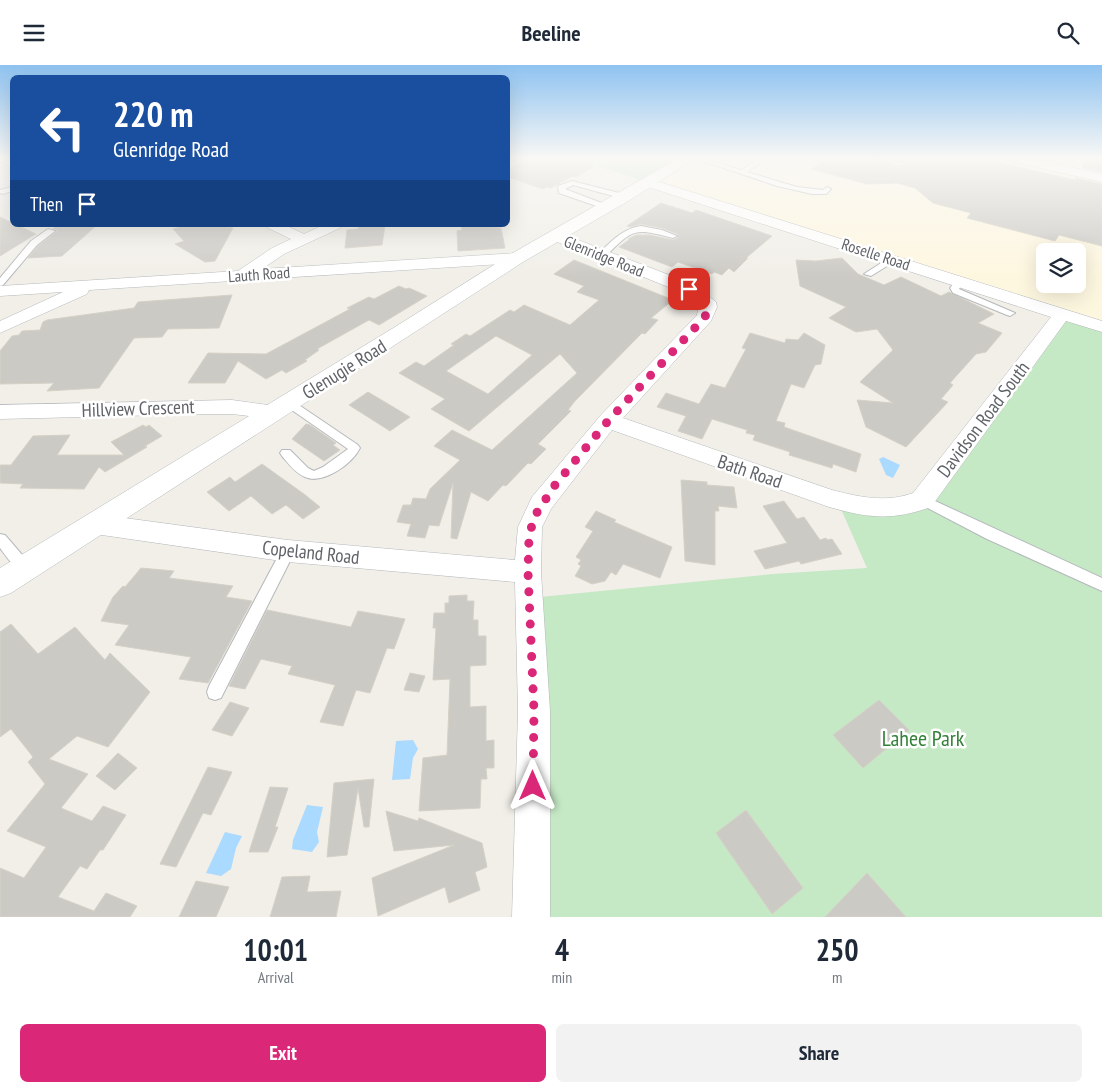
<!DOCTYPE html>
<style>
:root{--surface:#fff;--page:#f2f2f3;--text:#1f2937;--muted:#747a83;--accent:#db2777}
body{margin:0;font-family:"PT Sans Narrow",sans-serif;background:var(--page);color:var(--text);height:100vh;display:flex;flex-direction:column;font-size:19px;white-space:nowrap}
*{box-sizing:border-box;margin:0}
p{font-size:16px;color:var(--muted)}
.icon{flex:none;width:28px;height:28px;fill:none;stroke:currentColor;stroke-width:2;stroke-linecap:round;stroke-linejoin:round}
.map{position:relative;height:852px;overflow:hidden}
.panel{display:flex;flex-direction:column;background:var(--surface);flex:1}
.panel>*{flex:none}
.hud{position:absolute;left:10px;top:10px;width:500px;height:152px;border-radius:8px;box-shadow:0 5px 20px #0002;background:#1a4fa0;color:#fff;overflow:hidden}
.fabs{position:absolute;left:1036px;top:178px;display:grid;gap:10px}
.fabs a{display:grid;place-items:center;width:50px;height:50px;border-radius:8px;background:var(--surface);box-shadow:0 5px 20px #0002;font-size:25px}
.pin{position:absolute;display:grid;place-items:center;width:42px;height:42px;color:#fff;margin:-21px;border-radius:10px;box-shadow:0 2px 8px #0006}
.me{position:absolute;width:55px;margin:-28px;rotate:0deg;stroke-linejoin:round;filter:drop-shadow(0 0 4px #0008)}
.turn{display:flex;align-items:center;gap:18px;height:105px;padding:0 20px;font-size:22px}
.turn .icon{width:65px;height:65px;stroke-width:2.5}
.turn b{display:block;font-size:35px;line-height:42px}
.then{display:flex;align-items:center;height:48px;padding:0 20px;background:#0003;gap:10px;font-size:19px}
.eta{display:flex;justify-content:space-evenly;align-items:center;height:85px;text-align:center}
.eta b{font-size:30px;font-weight:800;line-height:35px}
.action{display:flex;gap:10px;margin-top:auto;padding:10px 20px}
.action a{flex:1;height:58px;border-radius:8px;background:var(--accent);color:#fff;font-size:20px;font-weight:800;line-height:58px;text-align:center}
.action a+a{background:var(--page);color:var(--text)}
header{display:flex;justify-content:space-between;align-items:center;height:65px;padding:0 20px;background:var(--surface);font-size:22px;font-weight:800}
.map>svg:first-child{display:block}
.commercial{fill:#fef7e0;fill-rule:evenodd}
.green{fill:#c5e8c5}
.water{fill:#aadaff}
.building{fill:#cccac5;stroke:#d6d1c6;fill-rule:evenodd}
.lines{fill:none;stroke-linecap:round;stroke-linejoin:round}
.lane-casing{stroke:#b5b8bc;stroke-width:2}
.street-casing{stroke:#b5b8bc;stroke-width:1}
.secondary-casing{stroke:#b6babf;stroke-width:1}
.lane{fill:#fff;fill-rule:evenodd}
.street{fill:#fff;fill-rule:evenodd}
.secondary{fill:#fff;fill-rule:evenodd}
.route{stroke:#db2777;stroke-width:9;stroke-dasharray:0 16.2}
.labels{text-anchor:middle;stroke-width:5;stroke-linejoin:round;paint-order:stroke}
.far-street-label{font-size:16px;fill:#5f6368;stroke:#fff}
.street-label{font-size:19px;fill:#5f6368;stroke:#fff}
.near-park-label{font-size:22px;fill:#348238;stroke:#fff}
</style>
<header><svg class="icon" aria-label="menu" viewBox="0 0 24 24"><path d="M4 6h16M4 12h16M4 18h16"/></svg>Beeline<svg class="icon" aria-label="search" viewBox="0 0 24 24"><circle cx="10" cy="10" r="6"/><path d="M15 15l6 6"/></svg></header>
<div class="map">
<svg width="1102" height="852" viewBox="0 0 1102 852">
<rect width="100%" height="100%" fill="#f1efe8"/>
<path class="commercial" d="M 690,93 L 1102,93 L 1102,262 L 650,118 ZM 1045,186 L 1078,186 L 1078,219 L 1045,219 Z"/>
<path class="green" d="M 572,93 L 690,93 L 650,118 Z
M 1061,250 L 1102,262 L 1102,852 L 532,852 L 530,533 L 773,509 L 867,503 L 837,435 L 921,434 Z"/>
<path class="water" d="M 883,392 L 900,400 L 893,413 L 886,410 L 879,394 Z
M 413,675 L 418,684 L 413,693 L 410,714 L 392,715 L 396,676 Z
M 307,740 L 323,742 L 317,767 L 319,777 L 312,787 L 292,784 L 293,775 Z
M 225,767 L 242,771 L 236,783 L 231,804 L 221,811 L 206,808 Z"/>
<path class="building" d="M 531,93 L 565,93 L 595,101 L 576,112 L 572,111 L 551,123 L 547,122 L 543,124 L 508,112 L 508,104 Z
M 827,93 L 871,93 L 900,103 L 906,98 L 890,93 L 979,93 L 1075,115 L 1076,113 L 1102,119 L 1102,181 L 1059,170 L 1055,176 L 967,153 L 971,148 L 933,138 L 915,123 L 897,118 L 867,119 L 812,104 Z
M 1087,93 L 1102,93 L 1102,107 L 1082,103 Z
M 661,138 L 692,148 L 696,145 L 772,171 L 746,193 L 748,193 L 734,207 L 729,203 L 722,210 L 714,207 L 712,209 L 678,197 L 672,202 L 619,182 L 630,174 L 628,174 L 636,170 L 650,170 L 673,175 L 678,173 L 678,169 L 662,163 L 641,159 L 631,162 L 627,161 Z
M 0,152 L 12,158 L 12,160 L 17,160 L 36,169 L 0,191 Z
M 56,160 L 97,160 L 62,191 L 28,193 L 38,181 L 56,167 L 57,165 L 53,164 Z
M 187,160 L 213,160 L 233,163 L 215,196 L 205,197 L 175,179 L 184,176 L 173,164 Z
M 359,160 L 385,160 L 382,180 L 345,183 L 347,165 L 358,164 Z
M 461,160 L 501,163 L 505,183 L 458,186 L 457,166 L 462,165 Z
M 842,193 L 858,209 L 884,220 L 901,212 L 941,231 L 949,227 L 994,249 L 978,258 L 1002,268 L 986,287 L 976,289 L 950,318 L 953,320 L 941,334 L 948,337 L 906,382 L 866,362 L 857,335 L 893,338 L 860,317 L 893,285 L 877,264 L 856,267 L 829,253 L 846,242 L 800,221 L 796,195 L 816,196 Z
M 574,195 L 673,235 L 651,253 L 658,255 L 645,269 L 642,268 L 575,336 L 568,345 L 571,346 L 538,379 L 546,384 L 531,399 L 528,398 L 506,421 L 503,420 L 488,436 L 471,427 L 457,474 L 451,473 L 453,418 L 439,461 L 429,460 L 425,473 L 407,471 L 411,459 L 397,457 L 403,440 L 411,440 L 413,433 L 426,434 L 430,424 L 460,395 L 434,381 L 452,365 L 492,385 L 577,308 L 560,289 L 469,366 L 431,344 L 445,334 L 399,308 L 416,297 L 424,301 L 454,280 L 451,279 L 466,269 L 470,271 L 510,245 L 514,247 L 524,240 L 570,260 L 599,235 L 577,227 L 584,221 L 554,209 ZM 496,271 L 532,290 L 488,329 L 446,306 Z
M 399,221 L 406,224 L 409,223 L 427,231 L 379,260 L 369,255 L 317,284 L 319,285 L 305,295 L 307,296 L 286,308 L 282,305 L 266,314 L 238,296 L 225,318 L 188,318 L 208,288 L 266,289 L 350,244 L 347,243 L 369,232 L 374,234 Z
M 232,230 L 219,263 L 168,264 L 162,272 L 134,273 L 99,323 L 47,326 L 54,318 L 0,319 L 0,286 L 12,271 L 19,270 L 22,266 L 40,265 L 43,257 L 47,255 L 134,243 L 138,237 Z
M 750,268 L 785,278 L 786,274 L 798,275 L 804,268 L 825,280 L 821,299 L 815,300 L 804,323 L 791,319 L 776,356 L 785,358 L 784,362 L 861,389 L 856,407 L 833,399 L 832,403 L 789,390 L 790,387 L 753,375 L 755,370 L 746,368 L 747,365 L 712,354 L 702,374 L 678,366 L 686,351 L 657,342 L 666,328 L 699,339 L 711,319 L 725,323 L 746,284 L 742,283 Z
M 368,327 L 410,352 L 390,366 L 349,340 Z
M 306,359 L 310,360 L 336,378 L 333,380 L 340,385 L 324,396 L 292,374 Z
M 143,360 L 146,362 L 149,360 L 162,371 L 145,381 L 147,382 L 105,407 L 99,402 L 84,424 L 20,423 L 23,419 L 0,418 L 0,400 L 11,400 L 33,371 L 70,370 L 57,390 L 124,390 L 111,377 Z
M 262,399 L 304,429 L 320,442 L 303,454 L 286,440 L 272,449 L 251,431 L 229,446 L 207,427 L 230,412 L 235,417 Z
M 681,415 L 707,417 L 707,420 L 734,422 L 737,443 L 718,441 L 719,446 L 715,446 L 715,500 L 685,496 Z
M 784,436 L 797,454 L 804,452 L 820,475 L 826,473 L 827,475 L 832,474 L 842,489 L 801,499 L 799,496 L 765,504 L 754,486 L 787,478 L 763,441 Z
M 596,446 L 616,455 L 614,457 L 672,482 L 660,513 L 623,499 L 616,510 L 611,507 L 605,516 L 592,519 L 575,511 L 581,501 L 578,499 L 581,495 L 576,492 L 593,466 L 585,462 Z
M 141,503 L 174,506 L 169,513 L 233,521 L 226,532 L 252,536 L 208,618 L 179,614 L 191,592 L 115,580 L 129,560 L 101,556 L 113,532 L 123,521 L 125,522 Z
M 467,530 L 467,536 L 474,536 L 473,555 L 478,555 L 478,571 L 486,571 L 486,600 L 470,601 L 470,642 L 486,641 L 486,676 L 494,675 L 494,703 L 486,703 L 487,714 L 481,714 L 480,743 L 419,746 L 423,693 L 447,690 L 450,614 L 433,615 L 436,563 L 433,563 L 434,548 L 445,548 L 445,538 L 449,538 L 449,531 Z
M 267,545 L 351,562 L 358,546 L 405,554 L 394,584 L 387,583 L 370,628 L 356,625 L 343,661 L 320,657 L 335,620 L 288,609 L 292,601 L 261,594 L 245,624 L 229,621 Z
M 11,559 L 38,589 L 75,562 L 105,595 L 110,588 L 150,627 L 108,682 L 77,671 L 49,694 L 88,709 L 61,743 L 92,756 L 103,741 L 126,750 L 103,785 L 100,785 L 87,804 L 80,801 L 58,832 L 94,846 L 106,828 L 137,841 L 130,852 L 0,852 L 0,803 L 24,813 L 46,782 L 7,766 L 45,719 L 28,697 L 33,692 L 11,664 L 0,672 L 0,567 Z
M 410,608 L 425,611 L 419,627 L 404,625 Z
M 879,635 L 909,665 L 863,703 L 833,670 Z
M 230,637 L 249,643 L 232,671 L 212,665 Z
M 118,688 L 137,703 L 115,725 L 96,711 Z
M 208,702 L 232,707 L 211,750 L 203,748 L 176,802 L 160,799 Z
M 374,714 L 369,762 L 364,762 L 358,723 L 347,790 L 327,792 L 334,718 Z
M 270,722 L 288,723 L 275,762 L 278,762 L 268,787 L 249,787 Z
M 746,745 L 803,823 L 772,849 L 716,768 Z
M 386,746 L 418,756 L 419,753 L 482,778 L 487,802 L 475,807 L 480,825 L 449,838 L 445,822 L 378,851 L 372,813 L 454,780 L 394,786 Z
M 867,808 L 906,852 L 825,852 Z
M 310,811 L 307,827 L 341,826 L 336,852 L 270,852 L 282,812 Z
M 196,816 L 229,822 L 216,852 L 179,852 Z"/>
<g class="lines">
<g class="lane-casing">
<path id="lane" d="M 0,93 L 5,93 L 12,98 L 12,103 L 0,95 Z
M 694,93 L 703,93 L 741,105 L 760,93 L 767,93 L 747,107 L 797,122 L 823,125 L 827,122 L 831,124 L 826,129 L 812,129 L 777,121 Z
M 873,93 L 884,93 L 904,99 L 901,101 Z
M 572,116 L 627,130 L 628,132 L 624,134 L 573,120 L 565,124 L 612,142 L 605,144 L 559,128 L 558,121 Z
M 12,122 L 12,126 L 3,129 L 0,128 L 0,125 Z
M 641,161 L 662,165 L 677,171 L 673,173 C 635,163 633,163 605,192 L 599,192 L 599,188 C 612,176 622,164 641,161 Z
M 48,164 L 55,166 L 37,180 L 3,220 L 0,221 L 0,213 L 31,176 Z
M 892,191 L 895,192 L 895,196 L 871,211 L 864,209 Z
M 960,213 L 964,216 L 959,224 L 1015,248 L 1010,251 L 1007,250 L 953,228 L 950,223 L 957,214 Z
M 290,334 L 358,380 L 360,383 C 352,399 323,420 305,412 C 295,408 288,398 282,391 L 280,388 L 282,385 L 290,385 L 308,403 L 314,406 L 323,402 L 348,384 L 286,341 L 285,338 Z
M 922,430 L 1102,513 L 1102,526 L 987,474 L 918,438 L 916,435 L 918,432 Z
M 0,469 L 5,470 L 30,499 L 32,503 L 30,507 C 18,511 7,492 0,483 Z
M 288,480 L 293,482 L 295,486 L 221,633 L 215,635 L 209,633 L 207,627 L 209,621 L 283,482 Z"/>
</g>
<g class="street-casing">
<path id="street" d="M 1007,93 L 1029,93 L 1102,109 L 1102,117 L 1009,96 Z
M 650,114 L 1102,256 L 1102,267 L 1066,256 L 931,442 C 892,456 868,453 829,442 L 612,365 L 551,444 L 542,462 L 541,507 L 550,646 L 550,852 L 512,852 L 518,646 L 515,517 L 288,497 L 95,469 L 86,466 L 83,459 L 86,452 L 95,449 L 288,475 L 515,495 L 518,462 L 532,432 L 600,351 L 697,250 L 699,239 L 683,228 L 550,174 L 547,171 L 550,168 L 555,166 L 695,220 L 716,237 L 717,242 L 711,256 L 623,353 L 832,425 C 859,432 886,438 913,428 L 1051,252 L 645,121 L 643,118 L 645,115 Z
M 266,160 L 285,160 L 304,169 L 323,160 L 342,160 L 340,163 L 284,189 L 262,204 L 517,188 L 523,190 L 525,193 L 523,196 L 517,198 L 89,225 L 87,229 L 0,268 L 0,256 L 63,227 L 0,231 L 0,221 L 238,206 L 272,183 L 291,174 L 268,163 Z
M 232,335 L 282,342 L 286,347 L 282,352 L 275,354 L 232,349 L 203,349 L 0,354 L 0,340 Z"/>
</g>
<g class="secondary-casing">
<path id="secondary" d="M 0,93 L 9,93 L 7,96 L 0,98 Z
M 679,93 L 696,93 L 630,135 L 523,197 L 11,528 L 0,532 L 0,503 L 395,262 L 511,189 Z"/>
</g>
<use href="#lane" class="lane"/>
<use href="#street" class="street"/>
<use href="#secondary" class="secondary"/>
</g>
<linearGradient id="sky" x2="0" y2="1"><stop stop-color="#8fc3f1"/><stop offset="0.44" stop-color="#f9f8f5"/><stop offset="1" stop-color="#f9f8f5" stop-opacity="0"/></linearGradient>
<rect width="1102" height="212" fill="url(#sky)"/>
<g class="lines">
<path class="route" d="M 533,721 L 534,646 L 528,507 L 529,472 L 534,452 L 555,420 L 608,356 L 705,252 L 708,242 L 707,237 L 689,224"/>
</g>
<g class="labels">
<g class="far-street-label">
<text transform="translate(876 189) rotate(18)" y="6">Roselle Road</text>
<text transform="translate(604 191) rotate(22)" y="6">Glenridge Road</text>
<text transform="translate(259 209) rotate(-4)" y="6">Lauth Road</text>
</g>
<g class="street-label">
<text transform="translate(344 304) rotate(-32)" y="7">Glenugie Road</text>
<text transform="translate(138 343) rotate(-2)" y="7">Hillview Crescent</text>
<text transform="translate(983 354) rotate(-53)" y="7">Davidson Road South</text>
<text transform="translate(750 406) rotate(19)" y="7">Bath Road</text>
<text transform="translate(311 487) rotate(6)" y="7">Copeland Road</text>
</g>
<g class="near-park-label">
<text x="923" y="681">Lahee Park</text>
</g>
</g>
</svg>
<div class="fabs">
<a><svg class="icon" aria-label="layers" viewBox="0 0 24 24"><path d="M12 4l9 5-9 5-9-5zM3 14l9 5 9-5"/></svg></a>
</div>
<div class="pin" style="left:689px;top:224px;background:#d93025"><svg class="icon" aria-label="arrive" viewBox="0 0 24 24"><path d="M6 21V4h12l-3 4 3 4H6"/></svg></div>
<svg class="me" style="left:533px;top:721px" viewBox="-20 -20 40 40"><path d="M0-17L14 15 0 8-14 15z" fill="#db2777" stroke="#fff" stroke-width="4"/></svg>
<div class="hud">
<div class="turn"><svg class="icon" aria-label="left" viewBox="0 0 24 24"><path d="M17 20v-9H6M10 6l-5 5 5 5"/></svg><div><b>220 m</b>Glenridge Road</div></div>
<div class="then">Then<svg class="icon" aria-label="arrive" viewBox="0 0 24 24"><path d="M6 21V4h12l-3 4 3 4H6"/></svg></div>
</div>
</div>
<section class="panel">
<div class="eta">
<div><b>10:01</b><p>Arrival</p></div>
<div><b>4</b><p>min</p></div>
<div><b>250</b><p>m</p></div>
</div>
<div class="action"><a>Exit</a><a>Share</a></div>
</section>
